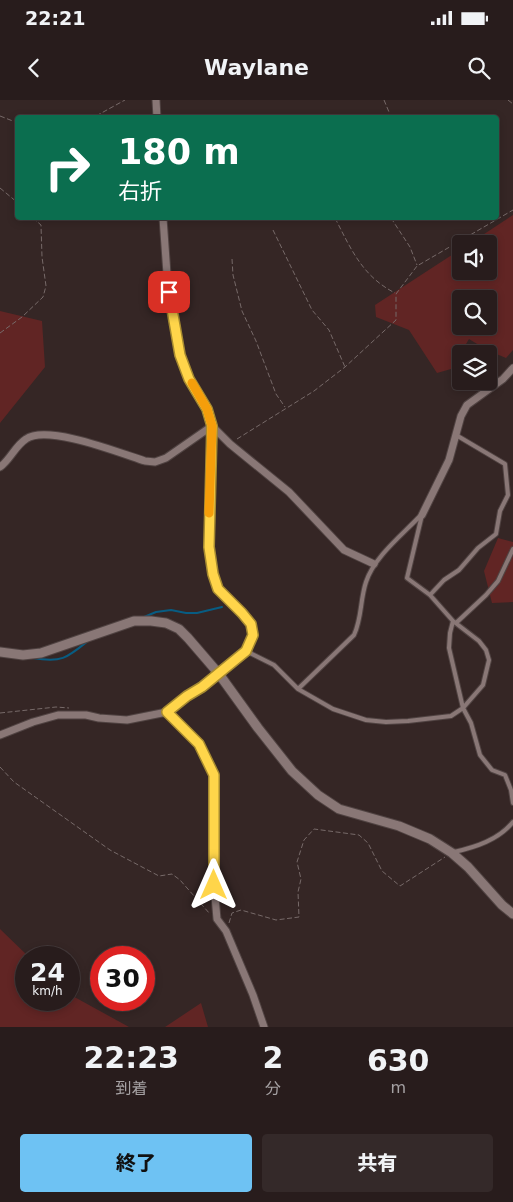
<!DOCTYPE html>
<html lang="ja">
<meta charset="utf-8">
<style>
:root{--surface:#281c1c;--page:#342929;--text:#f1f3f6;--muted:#a5a1a3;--line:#443a3b;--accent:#6ec2f3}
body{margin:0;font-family:"DejaVu Sans","Noto Sans JP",sans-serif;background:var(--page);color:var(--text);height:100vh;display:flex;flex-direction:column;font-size:19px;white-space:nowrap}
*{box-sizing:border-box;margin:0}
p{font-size:16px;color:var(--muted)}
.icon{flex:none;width:28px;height:28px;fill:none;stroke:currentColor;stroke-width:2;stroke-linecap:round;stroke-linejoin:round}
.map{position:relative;height:927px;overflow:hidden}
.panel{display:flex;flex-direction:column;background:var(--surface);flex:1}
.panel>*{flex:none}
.banner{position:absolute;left:15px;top:15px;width:484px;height:105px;border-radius:5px;box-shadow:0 2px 8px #0003,0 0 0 1px var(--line);background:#0b6e4f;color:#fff;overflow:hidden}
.fabs{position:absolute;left:452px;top:135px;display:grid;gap:10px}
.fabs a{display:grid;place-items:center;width:45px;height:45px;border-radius:5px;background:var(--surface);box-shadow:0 2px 8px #0003,0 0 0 1px var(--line);font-size:25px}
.speed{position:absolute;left:15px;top:846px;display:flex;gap:10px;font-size:25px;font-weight:700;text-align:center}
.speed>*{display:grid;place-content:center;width:65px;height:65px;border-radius:50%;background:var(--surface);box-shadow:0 2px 8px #0003,0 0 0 1px var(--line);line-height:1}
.speed small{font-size:12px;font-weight:400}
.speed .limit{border:8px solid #d22;background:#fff;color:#111}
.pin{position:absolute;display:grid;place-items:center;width:42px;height:42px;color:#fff;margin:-21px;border-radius:10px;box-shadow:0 2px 8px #0006}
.me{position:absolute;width:55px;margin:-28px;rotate:0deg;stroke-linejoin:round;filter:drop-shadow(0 0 4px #0008)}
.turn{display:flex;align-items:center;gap:18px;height:105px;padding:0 20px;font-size:22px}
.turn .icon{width:65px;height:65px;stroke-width:2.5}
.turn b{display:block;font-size:35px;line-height:42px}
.eta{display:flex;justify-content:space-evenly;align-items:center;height:85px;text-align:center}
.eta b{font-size:30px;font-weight:800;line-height:35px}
.cta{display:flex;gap:10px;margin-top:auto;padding:10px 20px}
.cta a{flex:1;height:58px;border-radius:5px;background:var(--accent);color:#111;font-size:20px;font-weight:800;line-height:58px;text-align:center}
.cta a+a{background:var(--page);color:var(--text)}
.status{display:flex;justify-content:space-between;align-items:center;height:35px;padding:0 25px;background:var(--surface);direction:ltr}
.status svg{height:14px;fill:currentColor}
header{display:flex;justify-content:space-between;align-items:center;height:65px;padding:0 20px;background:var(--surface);font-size:22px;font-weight:800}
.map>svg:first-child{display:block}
.green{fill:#612524;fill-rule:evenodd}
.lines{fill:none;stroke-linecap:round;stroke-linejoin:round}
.stream{stroke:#085c82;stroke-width:2}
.service-casing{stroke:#504342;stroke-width:6}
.minor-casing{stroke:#504342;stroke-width:9}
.tertiary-casing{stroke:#504342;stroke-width:11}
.path{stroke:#776a69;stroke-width:1;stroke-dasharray:5 2.5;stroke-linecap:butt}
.service{stroke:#897776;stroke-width:4}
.minor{stroke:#897776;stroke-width:7}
.tertiary{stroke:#897776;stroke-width:9}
.route-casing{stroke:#a68a30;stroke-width:12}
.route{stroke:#ffd54a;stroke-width:9}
.slow{stroke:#f59e0b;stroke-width:9}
</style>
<div class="status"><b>22:21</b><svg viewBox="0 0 49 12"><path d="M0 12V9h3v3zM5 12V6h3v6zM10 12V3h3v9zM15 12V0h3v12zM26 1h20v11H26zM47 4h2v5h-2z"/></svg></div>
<header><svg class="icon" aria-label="back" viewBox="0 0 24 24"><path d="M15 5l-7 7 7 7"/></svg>Waylane<svg class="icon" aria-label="search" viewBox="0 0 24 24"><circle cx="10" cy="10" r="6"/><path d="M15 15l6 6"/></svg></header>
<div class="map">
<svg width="513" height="927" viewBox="0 0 513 927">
<rect width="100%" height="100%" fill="#352625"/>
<path class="green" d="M 513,115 L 513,250 L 506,258 L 487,250 L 469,239 L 451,269 L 437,273 L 409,230 L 376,217 L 375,205 L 461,149 L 461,171 L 489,171 L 489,144 L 469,144 ZM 461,199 L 489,199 L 489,226 L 461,226 Z
M 0,211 L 42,221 L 45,267 L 0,323 Z
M 498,438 L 513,442 L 513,502 L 492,503 L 484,471 Z
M 0,829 L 29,857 L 26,858 L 26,900 L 69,900 L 69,894 L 129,927 L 0,927 Z
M 201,903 L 208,927 L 165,927 Z"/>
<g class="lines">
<path class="stream" d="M 144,517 L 156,512 L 171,510 L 186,513 L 197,513 L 222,507
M 33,558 C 62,563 67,558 89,540"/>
<g class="service-casing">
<path id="service" d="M 422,415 L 407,478 L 430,495 L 453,521 L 450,533 L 449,548 L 463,608 L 471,623 L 480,655 L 492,670 L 505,675 L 511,690 L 513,703
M 430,495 L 444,480 L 459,470 L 478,448 L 496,434 L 500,411 L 508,395 L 505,364 L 456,335
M 456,523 L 486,495 L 498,481 L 513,449
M 246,551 L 274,565 L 298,589 L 333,609 L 366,620 L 386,622 L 408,621 L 451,616 L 463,608 L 483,585 L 489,560 L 486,550 L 479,541 L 453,521
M 298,589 L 354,535 C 362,518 360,500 366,482 C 374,457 402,435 420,416
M 454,752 C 476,747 498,740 513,722"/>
</g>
<g class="minor-casing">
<path id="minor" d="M 156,0 L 157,18
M 212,326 L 230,344 L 289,392 L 344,450 L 374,464
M 0,367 C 10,360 15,346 26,339 C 47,324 120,353 145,361 L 155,362 L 166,358 L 212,326
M 422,415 L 449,360 L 461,316 L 467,305 L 503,279 L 513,268
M 167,612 L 199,644 L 214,675 L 214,785 L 217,819 L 226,831 L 253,895 L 264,927
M 0,635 L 33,622 L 58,615 L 86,615 L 99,618 L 127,620 L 167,612 L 187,596 L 203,587 L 246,551 L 253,535 L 251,524 L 242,513 L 217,489 L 213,474 L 209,447 L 212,326 L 207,309 L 189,279 L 180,255 L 167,174 L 163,118"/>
</g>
<g class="tertiary-casing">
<path id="tertiary" d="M 0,552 L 23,555 L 41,553 L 134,521 L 151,521 L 166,523 L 179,529 L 188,538 L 219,574 L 258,628 L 292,671 L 318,695 L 339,709 L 399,726 L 430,739 L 452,753 L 468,767 L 502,805 L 513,814"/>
</g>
<path class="path" d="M 384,0 L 389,12 L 388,18
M 508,0 L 513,4
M 0,16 L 18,23
M 89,18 L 96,16 L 125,0
M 0,88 L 18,103
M 335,118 C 351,149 362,176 395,193
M 391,118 L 410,147 L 417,165
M 273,130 L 312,210 L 329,230 L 345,267
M 232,159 L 233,175 L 242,211 L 256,241 L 276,294 L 285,307
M 0,233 L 22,217 L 43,197 L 46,186 L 42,157 L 41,125 L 33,118
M 237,339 L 314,291 L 345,267 L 396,220 L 396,194 L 417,166 L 513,110
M 0,613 L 56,607 L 69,608
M 0,667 L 14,682 L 110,750 L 159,776 L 172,774 L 180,780 L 210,814
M 229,823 L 232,813 L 241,810 L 276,820 L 299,817 L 298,792 L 301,779 L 297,762 L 304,740 L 314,729 L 359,735 L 368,743 L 382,771 L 400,786 L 445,757"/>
<use href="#service" class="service"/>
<use href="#minor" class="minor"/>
<use href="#tertiary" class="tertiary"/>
</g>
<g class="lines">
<g class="route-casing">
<path id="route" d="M 169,192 L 180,255 L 189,279 L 207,309 L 212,326 L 209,447 L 213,474 L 218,489 L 242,513 L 251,524 L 253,535 L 246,551 L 202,587 L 187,596 L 167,612 L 199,644 L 214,675 L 214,785"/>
</g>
<use href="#route" class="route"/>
<path class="slow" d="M 192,283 L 207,309 L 212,326 L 209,413"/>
</g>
</svg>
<div class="fabs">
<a><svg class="icon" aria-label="sound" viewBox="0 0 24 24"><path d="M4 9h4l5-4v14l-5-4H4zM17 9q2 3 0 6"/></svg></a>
<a><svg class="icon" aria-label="search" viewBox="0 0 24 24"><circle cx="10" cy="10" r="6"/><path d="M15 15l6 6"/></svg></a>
<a><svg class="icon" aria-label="layers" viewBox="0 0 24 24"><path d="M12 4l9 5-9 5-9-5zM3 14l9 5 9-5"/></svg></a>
</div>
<div class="speed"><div>24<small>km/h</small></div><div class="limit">30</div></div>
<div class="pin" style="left:169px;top:192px;background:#d93025"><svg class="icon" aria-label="arrive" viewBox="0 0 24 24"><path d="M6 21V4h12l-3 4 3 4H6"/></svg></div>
<svg class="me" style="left:214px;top:785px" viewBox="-20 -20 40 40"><path d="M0-17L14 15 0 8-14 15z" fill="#ffd54a" stroke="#fff" stroke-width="4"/></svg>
<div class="banner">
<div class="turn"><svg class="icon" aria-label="right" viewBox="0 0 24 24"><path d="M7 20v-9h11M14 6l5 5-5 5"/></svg><div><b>180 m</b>右折</div></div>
</div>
</div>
<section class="panel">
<div class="eta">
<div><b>22:23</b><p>到着</p></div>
<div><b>2</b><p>分</p></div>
<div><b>630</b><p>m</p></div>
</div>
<div class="cta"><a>終了</a><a>共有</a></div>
</section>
